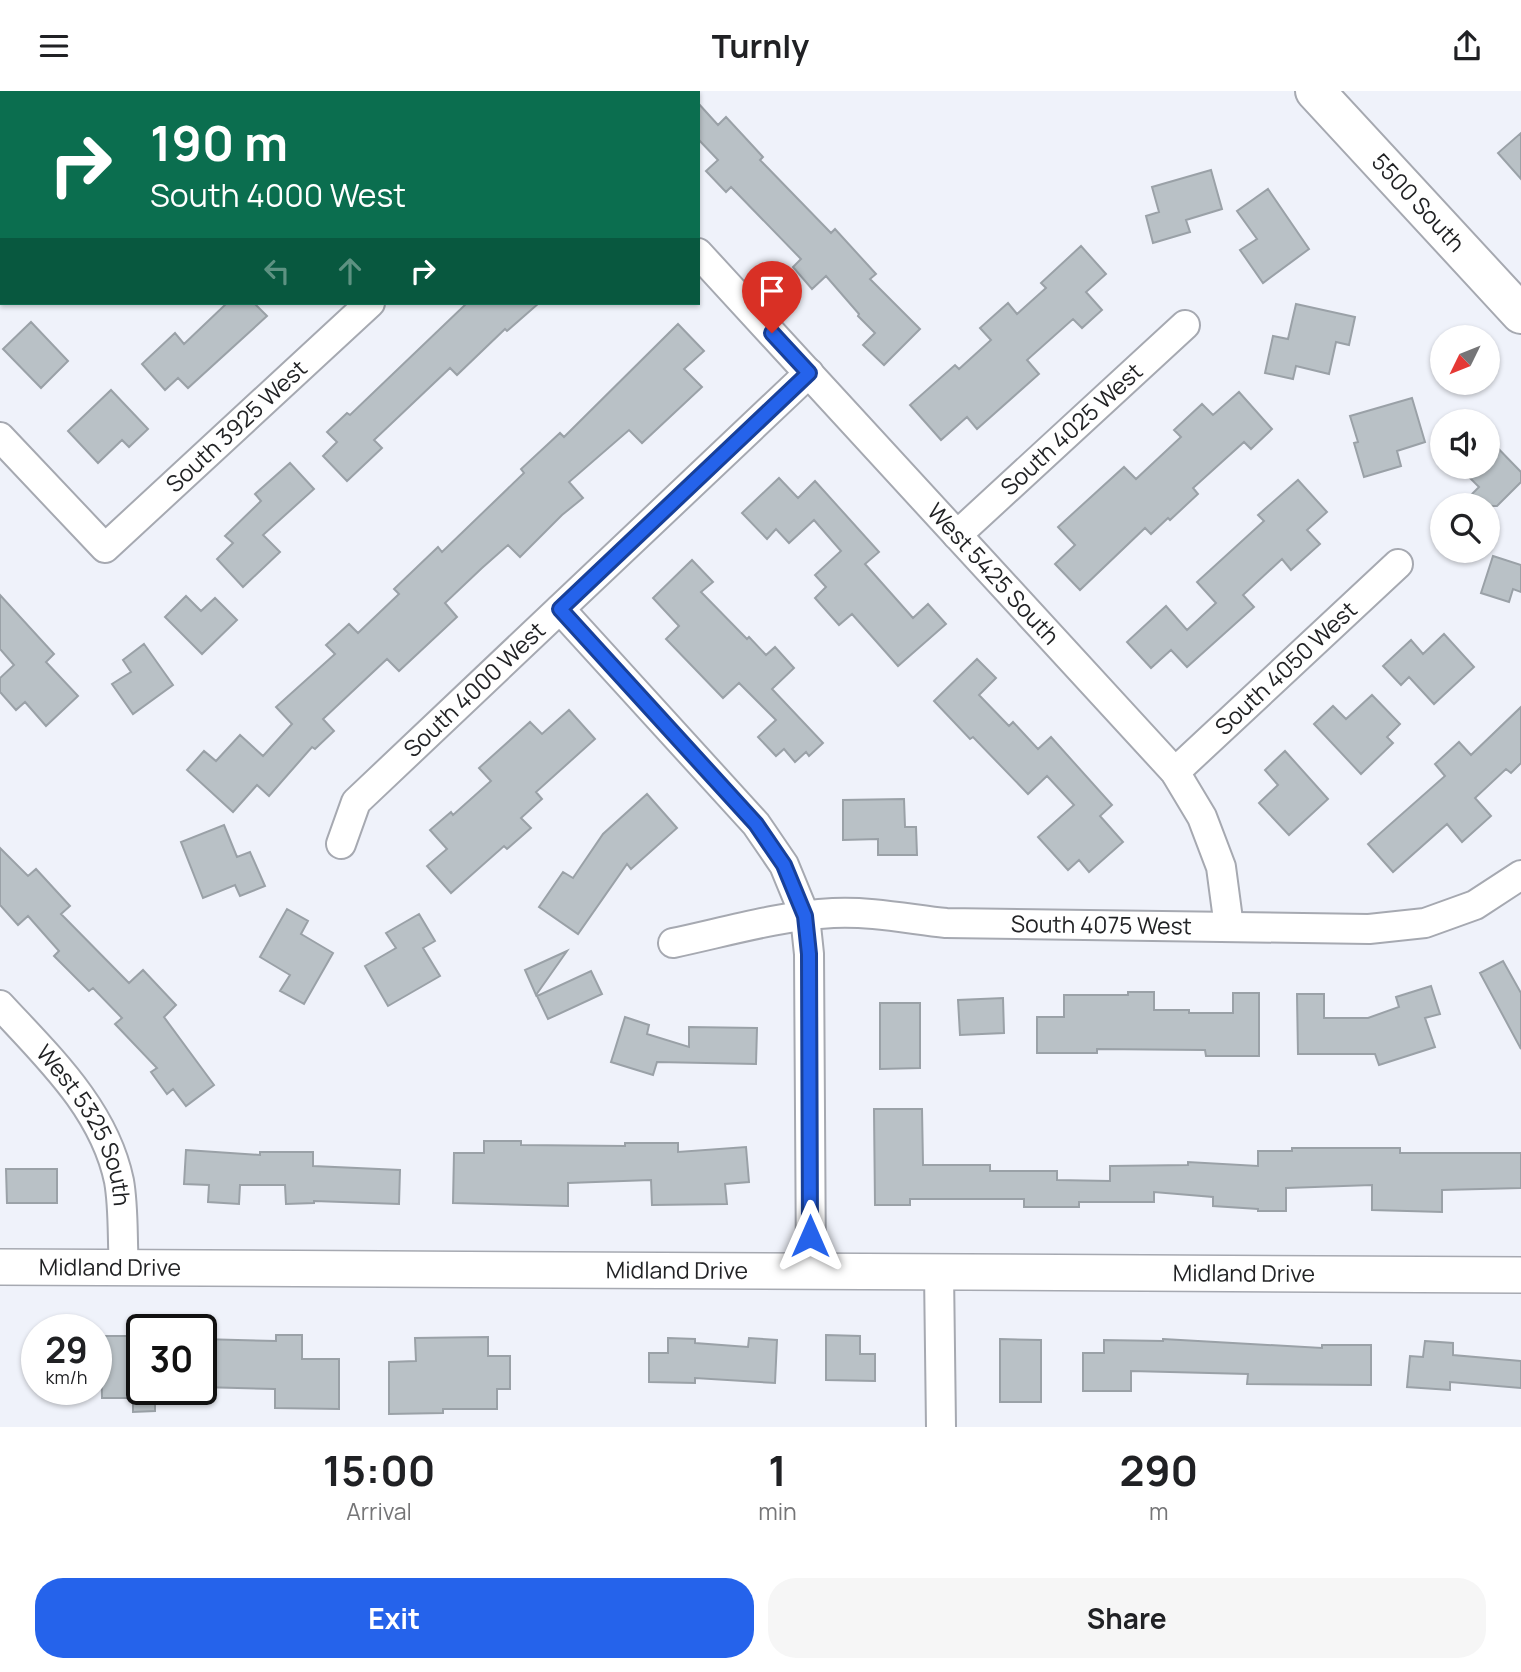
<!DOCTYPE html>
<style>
:root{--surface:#fff;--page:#f6f6f6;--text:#202124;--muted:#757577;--accent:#2563eb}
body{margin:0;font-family:Manrope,sans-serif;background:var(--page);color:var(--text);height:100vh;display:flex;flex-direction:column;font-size:26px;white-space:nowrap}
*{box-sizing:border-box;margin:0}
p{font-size:23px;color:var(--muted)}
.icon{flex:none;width:38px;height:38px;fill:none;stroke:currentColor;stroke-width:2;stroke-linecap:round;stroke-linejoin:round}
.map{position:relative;height:1336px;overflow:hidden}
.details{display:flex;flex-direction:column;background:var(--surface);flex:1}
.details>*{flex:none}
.top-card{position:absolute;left:0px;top:0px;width:700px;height:214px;box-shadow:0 2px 5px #0004;background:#0b6e4f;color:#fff;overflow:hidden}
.needle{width:46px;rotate:227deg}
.buttons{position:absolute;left:1430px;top:234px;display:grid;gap:14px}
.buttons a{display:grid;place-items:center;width:70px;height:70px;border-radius:50%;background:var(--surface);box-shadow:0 2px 5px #0004;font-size:35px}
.speed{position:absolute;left:21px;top:1223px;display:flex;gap:14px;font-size:35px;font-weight:700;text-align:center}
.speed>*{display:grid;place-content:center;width:91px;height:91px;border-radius:50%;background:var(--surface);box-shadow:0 2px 5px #0004;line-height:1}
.speed small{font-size:18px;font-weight:400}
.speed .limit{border:4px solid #111;border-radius:10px;background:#fff;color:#111}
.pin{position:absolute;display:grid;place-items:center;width:60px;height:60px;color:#fff;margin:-72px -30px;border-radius:50% 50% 50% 0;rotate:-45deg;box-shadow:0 0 7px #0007}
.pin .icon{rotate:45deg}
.me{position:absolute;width:77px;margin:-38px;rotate:0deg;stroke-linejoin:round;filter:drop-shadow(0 0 5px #0008)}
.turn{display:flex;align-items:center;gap:24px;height:147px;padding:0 35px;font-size:32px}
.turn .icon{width:91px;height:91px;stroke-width:2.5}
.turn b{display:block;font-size:49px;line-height:60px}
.lanes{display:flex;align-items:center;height:66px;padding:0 35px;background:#0003;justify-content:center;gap:35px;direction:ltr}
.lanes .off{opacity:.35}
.eta{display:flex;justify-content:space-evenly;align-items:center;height:119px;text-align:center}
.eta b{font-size:42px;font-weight:700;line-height:49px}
.primary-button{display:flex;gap:14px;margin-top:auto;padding:14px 35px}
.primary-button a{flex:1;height:80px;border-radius:28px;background:var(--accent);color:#fff;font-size:28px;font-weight:700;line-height:80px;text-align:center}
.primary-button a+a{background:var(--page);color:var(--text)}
header{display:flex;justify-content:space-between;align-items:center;height:91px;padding:0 35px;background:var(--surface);font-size:32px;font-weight:700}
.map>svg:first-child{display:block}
.building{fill:#b9c1c6;stroke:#9aa1a7;stroke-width:2}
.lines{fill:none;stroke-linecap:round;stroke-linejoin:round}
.minor-casing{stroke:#a6a9b1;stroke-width:32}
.tertiary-casing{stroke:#a6a9b1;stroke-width:38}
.secondary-casing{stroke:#a6a9b1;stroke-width:42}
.minor{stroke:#fff;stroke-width:28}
.tertiary{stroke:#fff;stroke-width:35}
.secondary{stroke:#fff;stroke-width:38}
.route-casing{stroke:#184099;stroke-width:18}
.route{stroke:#2563eb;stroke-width:12}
.labels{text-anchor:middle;stroke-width:6;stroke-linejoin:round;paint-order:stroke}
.street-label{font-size:23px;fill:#222325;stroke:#fff}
</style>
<header><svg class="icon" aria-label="menu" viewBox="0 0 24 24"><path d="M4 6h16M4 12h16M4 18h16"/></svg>Turnly<svg class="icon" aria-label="share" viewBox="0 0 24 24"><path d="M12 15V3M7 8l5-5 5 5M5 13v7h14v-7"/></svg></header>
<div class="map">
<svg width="1521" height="1336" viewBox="0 0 1521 1336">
<rect width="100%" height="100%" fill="#eff2fa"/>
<path class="building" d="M 698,12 L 718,34 L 726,26 L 763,66 L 760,69 L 831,142 L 835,138 L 876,183 L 870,188 L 920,238 L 884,274 L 863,254 L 875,242 L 858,225 L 859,223 L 826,185 L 812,198 L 793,176 L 801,168 L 731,96 L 726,101 L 706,80 L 718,69 L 698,48 Z
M 1521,42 L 1521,88 L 1498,62 Z
M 1211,79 L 1222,118 L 1186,129 L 1190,141 L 1153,152 L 1146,125 L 1159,121 L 1152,96 Z
M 1268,98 L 1309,158 L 1263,192 L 1240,159 L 1257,148 L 1237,120 Z
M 1081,155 L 1106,183 L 1086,201 L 1102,219 L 1082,237 L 1073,228 L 1027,269 L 1039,283 L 977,338 L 967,326 L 941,349 L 910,314 L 955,274 L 959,278 L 991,249 L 980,237 L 1008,212 L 1017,223 L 1046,197 L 1041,192 Z
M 227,212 L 254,212 L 267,225 L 188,297 L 178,287 L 165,299 L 142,273 L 175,242 L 184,253 Z
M 467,212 L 539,212 L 507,240 L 505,238 L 457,284 L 450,277 L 374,349 L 382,357 L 347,390 L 323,365 L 337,351 L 327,341 L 347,322 L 350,324 Z
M 1296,213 L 1355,226 L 1349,254 L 1336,251 L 1329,283 L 1296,275 L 1293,288 L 1265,282 L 1273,245 L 1288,248 Z
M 31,231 L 68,270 L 41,297 L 3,258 Z
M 678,233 L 704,260 L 684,278 L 702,296 L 642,352 L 629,339 L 569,391 L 583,407 L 562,424 L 520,466 L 508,454 L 482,477 L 445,512 L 457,526 L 399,580 L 387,568 L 323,628 L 334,640 L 315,658 L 312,656 L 269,705 L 257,694 L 233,721 L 187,679 L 204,660 L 216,670 L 240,644 L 263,665 L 292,633 L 276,616 L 335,563 L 326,554 L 349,533 L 358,542 L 399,503 L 394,498 L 438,456 L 442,461 L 524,382 L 521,378 L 560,342 L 564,346 Z
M 111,299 L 148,338 L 129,356 L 122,349 L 98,372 L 68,340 Z
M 1239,301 L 1272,338 L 1251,358 L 1244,351 L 1193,397 L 1198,403 L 1170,429 L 1168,427 L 1151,443 L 1145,437 L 1080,499 L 1055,473 L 1075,454 L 1058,436 L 1124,376 L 1136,388 L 1181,346 L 1174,339 L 1202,313 L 1213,324 Z
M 1412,307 L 1425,351 L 1397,360 L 1401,375 L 1364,386 L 1354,352 L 1358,351 L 1350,325 Z
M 1488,347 L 1521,381 L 1521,391 L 1497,415 L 1460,415 L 1479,396 L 1459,376 L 1488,376 Z
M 290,372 L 314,398 L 263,444 L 280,461 L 243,496 L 217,468 L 233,452 L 225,445 L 261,410 L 255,403 Z
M 779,387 L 798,407 L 815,390 L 879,461 L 865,473 L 913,527 L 928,513 L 946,533 L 898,575 L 852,523 L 839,534 L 815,507 L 826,496 L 815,484 L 841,460 L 814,429 L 789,452 L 776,438 L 767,448 L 742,422 Z
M 1298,389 L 1327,421 L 1307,439 L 1320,453 L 1291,479 L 1282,468 L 1243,504 L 1254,516 L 1187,576 L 1171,559 L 1151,577 L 1127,551 L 1166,515 L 1187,539 L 1216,512 L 1197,491 L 1264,430 L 1258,424 Z
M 1493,465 L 1521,474 L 1521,501 L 1513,498 L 1509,511 L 1481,502 Z
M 692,469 L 713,491 L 701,501 L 747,548 L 749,546 L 766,564 L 775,556 L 794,577 L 772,598 L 823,652 L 809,665 L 806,661 L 795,671 L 784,658 L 776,665 L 758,646 L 776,629 L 739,592 L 723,607 L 666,548 L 679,535 L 653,507 Z
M 0,504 L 54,563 L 46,571 L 78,605 L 46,635 L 25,611 L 16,619 L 0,601 L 0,587 L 14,574 L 0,558 Z
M 186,505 L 201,520 L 215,507 L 237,529 L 202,563 L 165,526 Z
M 1444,543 L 1474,576 L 1434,613 L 1409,586 L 1401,594 L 1383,575 L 1411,549 L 1423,563 Z
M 144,553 L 173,594 L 133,623 L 112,593 L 131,581 L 123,569 Z
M 977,568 L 996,587 L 979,604 L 1009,635 L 1013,631 L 1038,658 L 1051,646 L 1112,714 L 1100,725 L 1123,751 L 1089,781 L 1079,769 L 1068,779 L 1038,746 L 1074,714 L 1047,685 L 1028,703 L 973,646 L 970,648 L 934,610 Z
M 1372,604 L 1400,633 L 1387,646 L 1393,652 L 1361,683 L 1314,633 L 1333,615 L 1346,628 Z
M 1521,616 L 1521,672 L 1511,682 L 1506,678 L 1475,707 L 1491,725 L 1462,751 L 1447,733 L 1393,781 L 1368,753 L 1445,685 L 1435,673 L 1459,651 L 1471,664 Z
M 569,619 L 595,648 L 536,701 L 542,708 L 521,727 L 531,737 L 507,758 L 504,755 L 451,802 L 427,775 L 447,758 L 430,739 L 451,721 L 453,724 L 491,690 L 479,677 L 530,631 L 542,643 Z
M 1285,660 L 1328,708 L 1289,744 L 1259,712 L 1278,694 L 1265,679 Z
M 647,703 L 677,737 L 631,778 L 627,773 L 578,843 L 539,816 L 563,781 L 573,787 L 603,743 Z
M 904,708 L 905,736 L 916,736 L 917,764 L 878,764 L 878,748 L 843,749 L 843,709 Z
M 224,734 L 237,766 L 250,761 L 265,795 L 240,805 L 235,794 L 203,807 L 181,751 Z
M 0,757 L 28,785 L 36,778 L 70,815 L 61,823 L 129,892 L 143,879 L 176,914 L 164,926 L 214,994 L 186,1015 L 173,998 L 167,1003 L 151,981 L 157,977 L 115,933 L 122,927 L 93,897 L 89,900 L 54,865 L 59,860 L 28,825 L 18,834 L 0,814 Z
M 287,818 L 308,830 L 301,843 L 333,862 L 304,913 L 280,900 L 290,884 L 260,866 Z
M 419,823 L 435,850 L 423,857 L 440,885 L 388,915 L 365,875 L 396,857 L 386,842 Z
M 567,860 L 536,904 L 525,879 Z
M 1503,870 L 1521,902 L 1521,958 L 1480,882 Z
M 591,880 L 602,903 L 548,928 L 537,905 Z
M 1431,895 L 1440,923 L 1425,927 L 1435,956 L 1379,974 L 1375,963 L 1298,963 L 1297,903 L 1324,903 L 1324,927 L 1368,927 L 1399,916 L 1396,906 Z
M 1128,901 L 1154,901 L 1154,919 L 1189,919 L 1189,922 L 1233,922 L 1233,902 L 1259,902 L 1259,965 L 1206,965 L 1205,959 L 1097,958 L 1097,962 L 1037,962 L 1037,926 L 1064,926 L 1064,904 L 1128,904 Z
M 1003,907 L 1004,942 L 960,944 L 958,909 Z
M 880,912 L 920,912 L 920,977 L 880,978 Z
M 625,926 L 649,934 L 647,943 L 689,956 L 689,936 L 757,937 L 756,973 L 657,971 L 653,984 L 611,971 Z
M 874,1018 L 922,1018 L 923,1074 L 990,1074 L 990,1080 L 1057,1080 L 1057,1089 L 1110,1090 L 1110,1075 L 1188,1074 L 1188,1071 L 1258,1075 L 1258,1060 L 1292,1060 L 1292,1057 L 1400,1057 L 1400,1062 L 1521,1062 L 1521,1097 L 1442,1099 L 1442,1121 L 1372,1119 L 1372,1094 L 1286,1097 L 1286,1120 L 1258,1120 L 1258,1118 L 1213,1115 L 1213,1106 L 1154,1101 L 1154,1111 L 1079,1111 L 1079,1116 L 1024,1116 L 1024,1108 L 910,1108 L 910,1114 L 875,1114 Z
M 484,1050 L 521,1050 L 521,1054 L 625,1055 L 625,1052 L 678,1052 L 678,1061 L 746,1056 L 749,1091 L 725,1093 L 727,1113 L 652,1114 L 651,1089 L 568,1092 L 568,1115 L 453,1112 L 454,1062 L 484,1062 Z
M 186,1059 L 260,1064 L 260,1061 L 313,1061 L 313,1075 L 400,1079 L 399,1113 L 314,1110 L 314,1112 L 286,1113 L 285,1094 L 240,1094 L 239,1113 L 208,1111 L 209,1094 L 184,1093 Z
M 6,1078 L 57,1078 L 57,1112 L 7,1112 Z
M 276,1244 L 302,1244 L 302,1268 L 339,1268 L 339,1318 L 275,1317 L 275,1298 L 201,1296 L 201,1248 L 276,1250 Z
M 826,1244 L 860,1245 L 860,1263 L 875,1263 L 875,1290 L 826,1289 Z
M 101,1245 L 130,1245 L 130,1269 L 142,1269 L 142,1298 L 155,1298 L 155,1320 L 133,1321 L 133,1307 L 102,1307 Z
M 488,1246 L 488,1265 L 510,1265 L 510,1298 L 497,1298 L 497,1318 L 443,1318 L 443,1322 L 389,1323 L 389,1271 L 416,1270 L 415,1247 Z
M 668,1247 L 695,1248 L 695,1252 L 748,1256 L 749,1247 L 777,1249 L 775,1292 L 695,1287 L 695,1292 L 649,1291 L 649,1262 L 668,1262 Z
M 1000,1248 L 1041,1249 L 1041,1311 L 1000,1311 Z
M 1163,1248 L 1322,1257 L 1322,1254 L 1371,1254 L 1371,1294 L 1247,1293 L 1248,1283 L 1131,1280 L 1131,1300 L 1083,1300 L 1083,1262 L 1104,1262 L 1104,1249 L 1163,1250 Z
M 1425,1250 L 1453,1252 L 1453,1264 L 1521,1270 L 1521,1297 L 1450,1291 L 1450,1299 L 1407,1296 L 1410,1265 L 1423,1266 Z"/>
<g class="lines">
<g class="minor-casing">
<g id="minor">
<path d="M 549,0 L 551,2"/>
<path d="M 31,2 L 33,0"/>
<path d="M 0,26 L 2,25"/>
<path id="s1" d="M 698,162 L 1175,681 L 1202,726 L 1221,776 L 1229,836"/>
<path id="s2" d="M 0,346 L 105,457 L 370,212"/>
<path id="s3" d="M 957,444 L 1185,234"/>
<path d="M 560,518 L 756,733 L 784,774 L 805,825 L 809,863 L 811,1180"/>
<path id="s4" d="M 1175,681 L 1398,473"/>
<path id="s5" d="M 341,753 L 356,711 L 809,282"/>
<path id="s6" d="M 673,852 C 725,841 779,825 833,822 C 870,820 909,828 946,832 L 1369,838 L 1425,832 L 1475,814 L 1521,784"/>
<path id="s7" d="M 0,914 C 48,966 104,1018 119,1090 C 124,1118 122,1149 124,1176"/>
<path d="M 939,1181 L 941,1336"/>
</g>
</g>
<g class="tertiary-casing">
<g id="tertiary">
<path id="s8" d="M 0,1176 L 1521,1184"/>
</g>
</g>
<g class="secondary-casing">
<g id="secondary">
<path id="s9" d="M 1315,0 L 1521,223"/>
</g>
</g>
<use href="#minor" class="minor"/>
<use href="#tertiary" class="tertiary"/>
<use href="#secondary" class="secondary"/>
</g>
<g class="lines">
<g class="route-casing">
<path id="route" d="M 772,242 L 809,282 L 560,518 L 756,733 L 784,774 L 805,825 L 809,863 L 810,1145"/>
</g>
<use href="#route" class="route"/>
</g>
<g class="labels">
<g class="street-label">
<text dy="8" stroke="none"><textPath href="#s9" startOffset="152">5500 South</textPath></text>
<text dy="8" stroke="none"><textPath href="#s2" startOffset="332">South 3925 West</textPath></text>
<text dy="8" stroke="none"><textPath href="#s3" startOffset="156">South 4025 West</textPath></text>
<text dy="8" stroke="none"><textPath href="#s1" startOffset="436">West 5425 South</textPath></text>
<text dy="8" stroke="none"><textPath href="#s4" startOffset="152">South 4050 West</textPath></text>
<text dy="8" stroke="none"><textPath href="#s5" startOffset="208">South 4000 West</textPath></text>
<text dy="8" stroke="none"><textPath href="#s6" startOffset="432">South 4075 West</textPath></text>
<text dy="8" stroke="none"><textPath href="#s7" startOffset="150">West 5325 South</textPath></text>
<text dy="8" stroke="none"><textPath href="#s8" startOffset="110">Midland Drive</textPath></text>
<text dy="8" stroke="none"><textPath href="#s8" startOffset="677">Midland Drive</textPath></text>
<text dy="8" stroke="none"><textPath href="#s8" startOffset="1244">Midland Drive</textPath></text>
</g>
</g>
</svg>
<div class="buttons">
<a><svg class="needle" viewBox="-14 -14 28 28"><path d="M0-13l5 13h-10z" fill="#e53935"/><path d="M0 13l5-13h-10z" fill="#757577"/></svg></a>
<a><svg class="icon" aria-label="sound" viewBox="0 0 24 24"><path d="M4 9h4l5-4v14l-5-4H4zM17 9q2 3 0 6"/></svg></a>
<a><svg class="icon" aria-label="search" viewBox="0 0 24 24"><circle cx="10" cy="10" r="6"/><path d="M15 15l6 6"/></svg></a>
</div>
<div class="speed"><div>29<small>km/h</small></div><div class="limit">30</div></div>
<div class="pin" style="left:772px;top:242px;background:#d93025"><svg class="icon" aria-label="arrive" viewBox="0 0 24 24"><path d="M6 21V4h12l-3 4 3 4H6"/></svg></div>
<svg class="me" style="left:810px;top:1145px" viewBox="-20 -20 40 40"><path d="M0-17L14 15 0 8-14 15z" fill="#2563eb" stroke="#fff" stroke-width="4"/></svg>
<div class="top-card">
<div class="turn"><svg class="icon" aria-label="right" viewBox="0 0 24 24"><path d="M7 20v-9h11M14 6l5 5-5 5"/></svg><div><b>190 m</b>South 4000 West</div></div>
<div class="lanes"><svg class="icon off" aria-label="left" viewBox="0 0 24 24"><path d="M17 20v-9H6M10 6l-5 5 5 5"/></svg><svg class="icon off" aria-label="ahead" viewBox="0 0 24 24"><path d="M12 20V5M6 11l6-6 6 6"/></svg><svg class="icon" aria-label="right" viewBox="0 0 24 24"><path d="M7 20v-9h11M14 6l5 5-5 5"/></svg></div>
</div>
</div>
<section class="details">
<div class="eta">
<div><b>15:00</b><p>Arrival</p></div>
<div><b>1</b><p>min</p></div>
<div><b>290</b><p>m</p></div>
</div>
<div class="primary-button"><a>Exit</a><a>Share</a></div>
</section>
